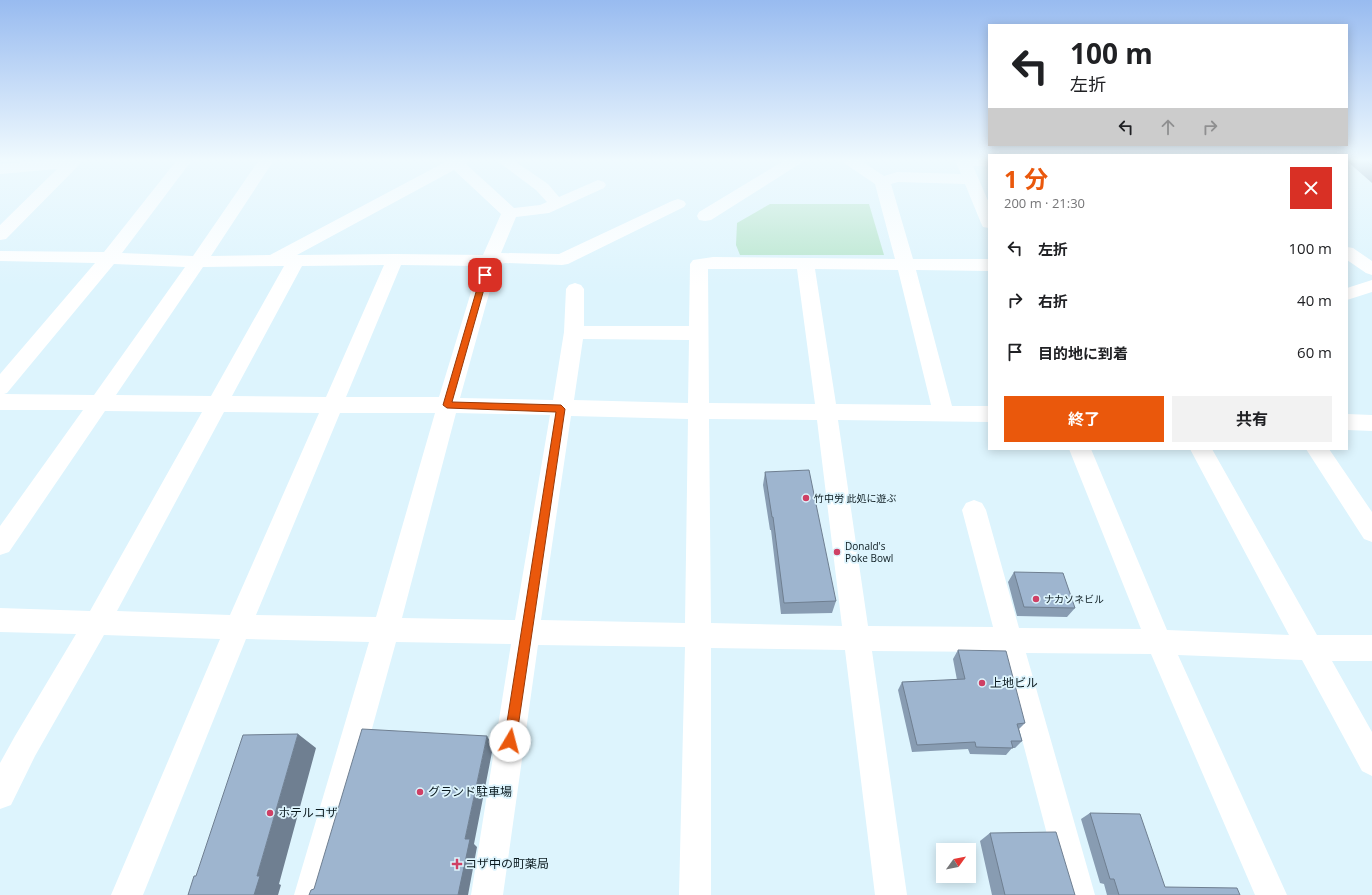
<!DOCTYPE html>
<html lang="ja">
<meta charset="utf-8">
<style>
:root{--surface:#fff;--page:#f2f2f2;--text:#202124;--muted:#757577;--accent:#ea580c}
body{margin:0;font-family:"Open Sans","Noto Sans JP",sans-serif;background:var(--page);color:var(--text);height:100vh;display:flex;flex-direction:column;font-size:15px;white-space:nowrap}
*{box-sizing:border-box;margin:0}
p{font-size:13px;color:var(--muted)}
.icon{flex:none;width:22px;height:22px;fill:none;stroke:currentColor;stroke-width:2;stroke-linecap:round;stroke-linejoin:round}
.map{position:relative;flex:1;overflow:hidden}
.side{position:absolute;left:988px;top:154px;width:360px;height:296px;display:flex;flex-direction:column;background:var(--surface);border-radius:0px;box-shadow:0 2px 10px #0003}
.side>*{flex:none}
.guide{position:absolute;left:988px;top:24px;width:360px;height:122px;border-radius:0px;box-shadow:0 2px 10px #0003;background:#fff;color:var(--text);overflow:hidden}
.needle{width:26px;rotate:57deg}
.buttons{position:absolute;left:936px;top:843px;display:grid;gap:8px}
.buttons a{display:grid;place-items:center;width:40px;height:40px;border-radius:0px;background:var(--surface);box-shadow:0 2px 10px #0003;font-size:20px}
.pin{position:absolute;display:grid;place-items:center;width:34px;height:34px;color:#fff;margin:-17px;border-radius:8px;box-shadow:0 2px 6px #0006}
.me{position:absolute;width:44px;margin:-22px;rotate:8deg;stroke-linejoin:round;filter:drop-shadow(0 0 3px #0008)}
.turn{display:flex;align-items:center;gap:14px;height:84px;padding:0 16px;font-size:18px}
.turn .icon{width:52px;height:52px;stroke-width:2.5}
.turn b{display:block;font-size:28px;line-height:34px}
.lanes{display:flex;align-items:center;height:38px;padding:0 16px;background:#0003;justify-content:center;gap:20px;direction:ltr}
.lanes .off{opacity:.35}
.round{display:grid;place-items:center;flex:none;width:42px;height:42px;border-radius:0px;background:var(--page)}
.headline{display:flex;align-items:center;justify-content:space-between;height:68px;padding:0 16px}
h1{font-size:24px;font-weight:700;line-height:30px;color:var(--accent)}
.action{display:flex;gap:8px;margin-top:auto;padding:8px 16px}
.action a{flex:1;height:46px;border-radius:0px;background:var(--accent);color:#fff;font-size:16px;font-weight:700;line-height:46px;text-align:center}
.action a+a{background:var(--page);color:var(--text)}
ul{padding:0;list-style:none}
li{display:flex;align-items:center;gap:12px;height:52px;padding:0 16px}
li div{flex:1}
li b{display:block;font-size:15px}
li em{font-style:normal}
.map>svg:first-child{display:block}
.green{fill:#b6e5cc}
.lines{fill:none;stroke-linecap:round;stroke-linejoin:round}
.minor{fill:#fff;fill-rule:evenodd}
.wall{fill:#889cb2}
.shaded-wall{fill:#6f7f91}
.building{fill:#9eb5cf;stroke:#6f7f91}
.route{fill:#ea580c;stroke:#983908}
.poi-dot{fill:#cf4065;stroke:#ddf4fd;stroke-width:1.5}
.labels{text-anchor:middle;stroke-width:3.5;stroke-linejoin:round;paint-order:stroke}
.poi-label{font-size:10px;fill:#0b1a1f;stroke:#ddf4fd;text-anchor:start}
.near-poi-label{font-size:12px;fill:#0b1a1f;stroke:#ddf4fd;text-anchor:start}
</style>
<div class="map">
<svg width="1372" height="895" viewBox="0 0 1372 895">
<rect width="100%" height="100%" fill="#ddf4fd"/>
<path class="green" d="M 770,204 L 869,204 L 884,255 L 740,255 L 736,245 L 737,223 Z"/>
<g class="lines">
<path class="minor" d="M 51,160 L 82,160 L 78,166 L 6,239 L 0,240 L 0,225 L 57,169 L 0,174 L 0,164 Z
M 177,160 L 192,160 L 122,253 L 193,256 L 259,160 L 274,160 L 211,256 L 270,255 L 449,160 L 468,160 L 466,164 L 514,208 L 540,205 L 547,202 L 536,190 L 496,160 L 513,160 L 548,184 L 559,197 L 598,180 L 604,182 L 606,185 L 604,188 L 549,213 L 516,217 L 501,253 L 559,254 L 672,201 L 678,199 L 684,201 L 686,204 L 684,207 L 568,264 L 562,265 L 505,263 L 497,265 L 460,398 L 553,400 L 564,332 L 566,289 L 569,285 L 575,283 L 581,285 L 584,289 L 584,326 L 689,326 L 690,264 L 693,260 L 713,257 L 895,259 L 875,184 L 844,163 L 842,160 L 860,160 L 884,176 L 897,172 L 961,174 L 955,160 L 989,160 L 989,166 L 973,166 L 989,203 L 989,228 L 983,227 L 981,223 L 965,184 L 898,182 L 891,184 L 913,259 L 989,259 L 989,271 L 916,270 L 952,406 L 989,406 L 989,422 L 838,420 L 868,626 L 993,627 L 962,510 L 966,503 L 974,500 L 982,503 L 986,510 L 1019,628 L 1141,629 L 1069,449 L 1091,449 L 1167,630 L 1289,635 L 1190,449 L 1212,449 L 1317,635 L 1372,635 L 1372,661 L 1332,661 L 1372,732 L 1372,776 L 1362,771 L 1302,660 L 1178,655 L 1287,895 L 1255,895 L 1151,654 L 1026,653 L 1095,895 L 1063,895 L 999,652 L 872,651 L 907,895 L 875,895 L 845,650 L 711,648 L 711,895 L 679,895 L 685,647 L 538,645 L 503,895 L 471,895 L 511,644 L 396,642 L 326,895 L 294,895 L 369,642 L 246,639 L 143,895 L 111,895 L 220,639 L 104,635 L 35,756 L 11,805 L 0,809 L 0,763 L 15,736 L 76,634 L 0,632 L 0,608 L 90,611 L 202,412 L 105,411 L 9,552 L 0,555 L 0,526 L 83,410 L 0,410 L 0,374 L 95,263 L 0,261 L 0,251 L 104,252 ZM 454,170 L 501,214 L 483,255 L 395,254 L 297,255 ZM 114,264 L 185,267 L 94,395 L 4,394 L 7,393 ZM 384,265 L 326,397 L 232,396 L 302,266 ZM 401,265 L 479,266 L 439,397 L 346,397 ZM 284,266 L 211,396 L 116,395 L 203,267 ZM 708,269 L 797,269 L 815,404 L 709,403 ZM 815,269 L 898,270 L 931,405 L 836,404 ZM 583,339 L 689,340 L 688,403 L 574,400 ZM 224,412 L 319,413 L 230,615 L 117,611 ZM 340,413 L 435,413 L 376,617 L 256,615 ZM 456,413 L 550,415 L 515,620 L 402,618 ZM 571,416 L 688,419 L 685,623 L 541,620 ZM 709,419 L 817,420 L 842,626 L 711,623 Z
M 785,160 L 803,160 L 801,163 L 711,220 L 705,221 L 699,220 L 697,216 L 699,212 Z
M 1347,247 L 1353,248 L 1372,261 L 1372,275 L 1366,273 L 1347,260 Z
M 1372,280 L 1372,292 L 1347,300 L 1347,288 Z
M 1347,414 L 1372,415 L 1372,431 L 1347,430 Z
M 1306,449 L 1329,449 L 1372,512 L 1372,542 L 1364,539 Z"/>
</g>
<path class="wall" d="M 1347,160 L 1372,160 L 1372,183 L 1347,161 Z
M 765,472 L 836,601 L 832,613 L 781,614 L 771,530 L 770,530 L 763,485 Z
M 1014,572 L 1075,608 L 1067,617 L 1017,616 L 1008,582 Z
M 958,650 L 1025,723 L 1019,729 L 1022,741 L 1015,748 L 1012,748 L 1006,755 L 970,754 L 968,749 L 912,752 L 898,690 L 902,682 L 957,680 L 953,659 Z
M 1090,813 L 1165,887 L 1240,895 L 1107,895 L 1104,884 L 1100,883 L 1081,819 Z
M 990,833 L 1075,895 L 992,895 L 980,841 Z"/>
<path class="shaded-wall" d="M 298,734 L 316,748 L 279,884 L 281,885 L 278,895 L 254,895 L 257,876 Z
M 487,736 L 493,747 L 474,844 L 477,847 L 468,895 L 458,895 L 465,839 Z"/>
<path class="building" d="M 1366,160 L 1372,160 L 1372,166 Z
M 809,470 L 836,601 L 784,603 L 773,517 L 772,517 L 765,472 Z
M 1014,572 L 1063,573 L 1075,608 L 1024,607 Z
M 958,650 L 1006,651 L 1025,723 L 1017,724 L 1022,741 L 1011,741 L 1013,748 L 976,747 L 975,742 L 917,745 L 902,682 L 965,679 Z
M 362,729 L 487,736 L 465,839 L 470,839 L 458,895 L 309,895 L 311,890 L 314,889 Z
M 298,734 L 257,876 L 260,876 L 254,895 L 188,895 L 194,876 L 196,876 L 243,735 Z
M 1090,813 L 1140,814 L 1165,887 L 1237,888 L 1240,895 L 1119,895 L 1114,879 L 1110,879 Z
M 1056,832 L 1075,895 L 1005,895 L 990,833 Z"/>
<linearGradient id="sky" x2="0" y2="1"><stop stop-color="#98bbf0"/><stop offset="0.56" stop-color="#f0fafe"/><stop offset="1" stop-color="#f0fafe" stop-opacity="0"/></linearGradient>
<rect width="1372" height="286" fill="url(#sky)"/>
<path class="route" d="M 485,273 L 488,275 L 452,402 L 561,405 L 565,409 L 516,741 L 514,745 L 510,747 L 505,745 L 504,741 L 556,412 L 447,408 L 443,405 L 481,275 Z"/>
<g class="poi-dot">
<circle cx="806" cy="498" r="4"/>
<circle cx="837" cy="552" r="4"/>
<circle cx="1036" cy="599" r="4"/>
<circle cx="982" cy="683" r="4"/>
<circle cx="420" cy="792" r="4"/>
<circle cx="270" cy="813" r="4"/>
<path d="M455 858h4v4h4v4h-4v4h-4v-4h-4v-4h4z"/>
</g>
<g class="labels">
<g class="poi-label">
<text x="814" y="502">竹中労 此処に遊ぶ</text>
<text x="845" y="550">Donald's<tspan x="845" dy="12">Poke Bowl</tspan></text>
<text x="1044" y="603">ナカソネビル</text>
</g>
<g class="near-poi-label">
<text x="990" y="687">上地ビル</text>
<text x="428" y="796">グランド駐車場</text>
<text x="278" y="817">ホテルコザ</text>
<text x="465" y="868">コザ中の町薬局</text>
</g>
</g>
</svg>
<div class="buttons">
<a><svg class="needle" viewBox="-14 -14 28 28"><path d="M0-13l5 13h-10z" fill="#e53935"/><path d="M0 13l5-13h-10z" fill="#757577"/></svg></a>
</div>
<div class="pin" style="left:485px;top:275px;background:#d93025"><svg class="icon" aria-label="arrive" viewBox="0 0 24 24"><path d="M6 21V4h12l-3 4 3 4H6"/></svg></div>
<svg class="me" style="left:510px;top:741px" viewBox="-20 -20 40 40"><circle r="19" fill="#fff"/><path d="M0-13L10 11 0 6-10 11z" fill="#ea580c"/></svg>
<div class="guide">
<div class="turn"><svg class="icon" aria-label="left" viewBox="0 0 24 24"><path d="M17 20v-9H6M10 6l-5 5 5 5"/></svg><div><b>100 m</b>左折</div></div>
<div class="lanes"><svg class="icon" aria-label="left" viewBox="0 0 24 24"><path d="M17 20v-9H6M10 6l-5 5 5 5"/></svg><svg class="icon off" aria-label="ahead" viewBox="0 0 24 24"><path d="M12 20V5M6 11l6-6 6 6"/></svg><svg class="icon off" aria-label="right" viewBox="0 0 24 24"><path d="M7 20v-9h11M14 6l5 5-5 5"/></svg></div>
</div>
<section class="side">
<div class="headline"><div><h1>1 分</h1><p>200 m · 21:30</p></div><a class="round" style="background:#d93025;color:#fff"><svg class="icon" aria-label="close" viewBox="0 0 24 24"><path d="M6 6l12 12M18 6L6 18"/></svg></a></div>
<ul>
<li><svg class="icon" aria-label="left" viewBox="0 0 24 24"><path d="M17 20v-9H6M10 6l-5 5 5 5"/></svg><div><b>左折</b></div><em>100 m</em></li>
<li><svg class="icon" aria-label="right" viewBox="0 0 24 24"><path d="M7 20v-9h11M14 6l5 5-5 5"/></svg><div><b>右折</b></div><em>40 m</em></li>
<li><svg class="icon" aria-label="arrive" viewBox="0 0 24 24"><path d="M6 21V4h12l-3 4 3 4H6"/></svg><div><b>目的地に到着</b></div><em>60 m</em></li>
</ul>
<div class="action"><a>終了</a><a>共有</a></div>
</section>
</div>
